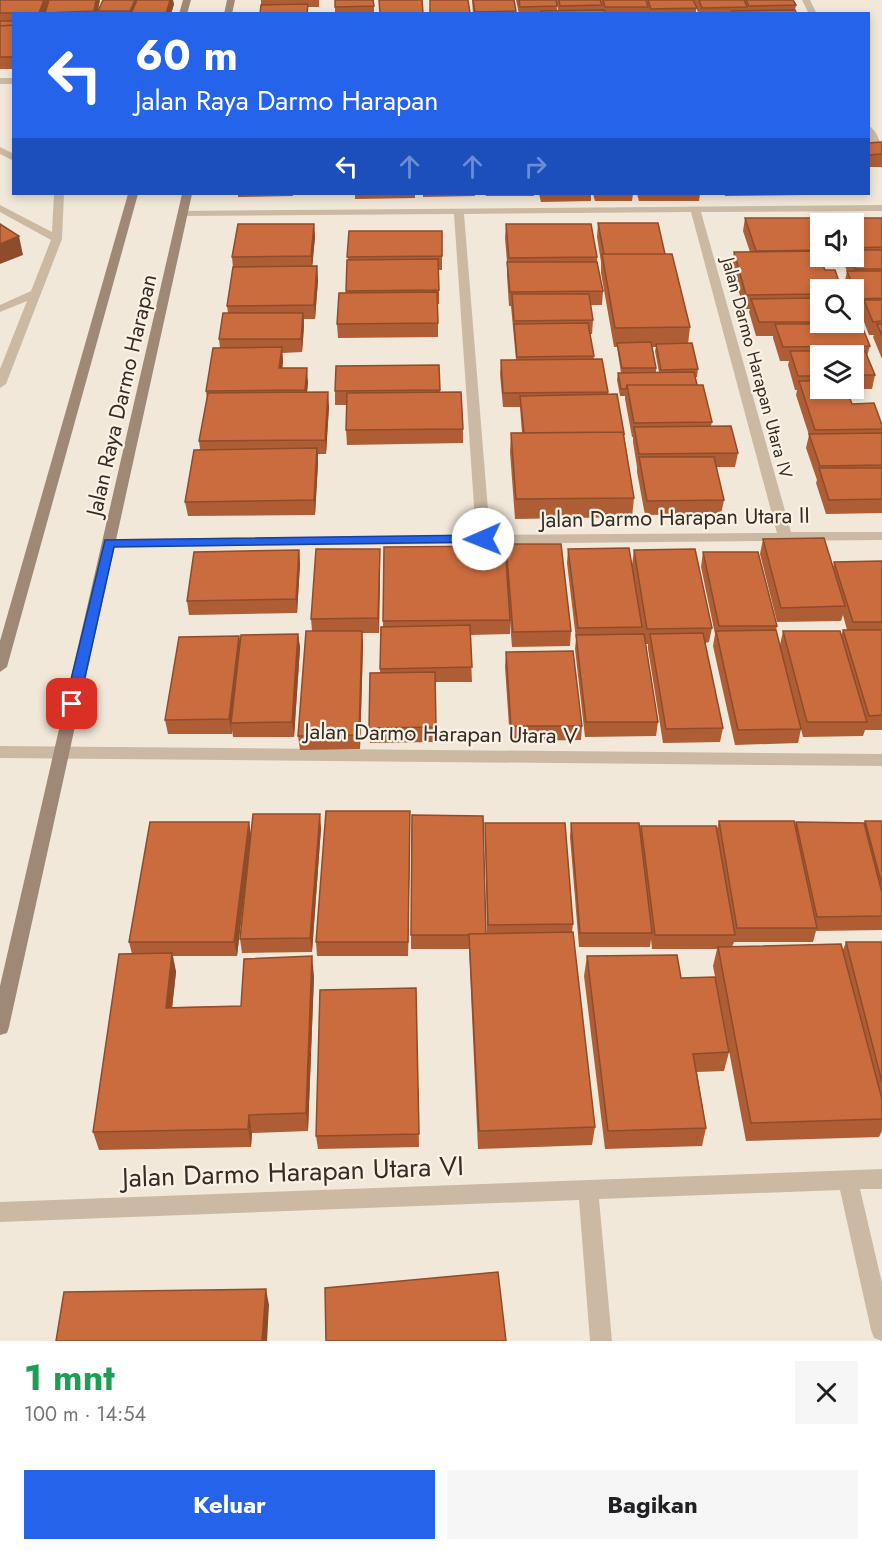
<!DOCTYPE html>
<html lang="id">
<meta charset="utf-8">
<style>
:root{--surface:#fff;--page:#f6f6f6;--text:#202124;--muted:#757577;--accent:#2563eb}
body{margin:0;font-family:Jost,sans-serif;background:var(--page);color:var(--text);height:100vh;display:flex;flex-direction:column;font-size:22px;white-space:nowrap}
*{box-sizing:border-box;margin:0}
p{font-size:20px;color:var(--muted)}
.icon{flex:none;width:33px;height:33px;fill:none;stroke:currentColor;stroke-width:2;stroke-linecap:round;stroke-linejoin:round}
.map{position:relative;height:1341px;overflow:hidden}
.panel{display:flex;flex-direction:column;background:var(--surface);flex:1}
.panel>*{flex:none}
.banner{position:absolute;left:12px;top:12px;width:858px;height:183px;border-radius:0px;box-shadow:0 3px 9px #0003;background:#2563eb;color:#fff;overflow:hidden}
.fabs{position:absolute;left:810px;top:213px;display:grid;gap:12px}
.fabs a{display:grid;place-items:center;width:54px;height:54px;border-radius:0px;background:var(--surface);box-shadow:0 3px 9px #0003;font-size:30px}
.pin{position:absolute;display:grid;place-items:center;width:51px;height:51px;color:#fff;margin:-26px;border-radius:12px;box-shadow:0 3px 9px #0006}
.me{position:absolute;width:66px;margin:-33px;rotate:269deg;stroke-linejoin:round;filter:drop-shadow(0 0 4px #0008)}
.turn{display:flex;align-items:center;gap:21px;height:126px;padding:0 24px;font-size:27px}
.turn .icon{width:78px;height:78px;stroke-width:2.5}
.turn b{display:block;font-size:42px;line-height:51px}
.lanes{display:flex;align-items:center;height:57px;padding:0 24px;background:#0003;justify-content:center;gap:30px;direction:ltr}
.lanes .off{opacity:.35}
.round{display:grid;place-items:center;flex:none;width:63px;height:63px;border-radius:0px;background:var(--page)}
.headline{display:flex;align-items:center;justify-content:space-between;height:102px;padding:0 24px}
h1{font-size:36px;font-weight:700;line-height:45px;color:#1e9e55}
.action{display:flex;gap:12px;margin-top:auto;padding:12px 24px}
.action a{flex:1;height:69px;border-radius:0px;background:var(--accent);color:#fff;font-size:24px;font-weight:700;line-height:69px;text-align:center}
.action a+a{background:var(--page);color:var(--text)}
.map>svg:first-child{display:block}
.lines{fill:none;stroke-linecap:round;stroke-linejoin:round}
.street{fill:#cbb9a4;fill-rule:evenodd}
.secondary{fill:#9f8876;fill-rule:evenodd}
.wall{fill:#af5d35;fill-rule:evenodd}
.shaded-wall{fill:#8e4c2b}
.building{fill:#cb6c3e;stroke:#8e4c2b;stroke-width:1.5}
.route{fill:#2563eb;stroke:#184099;stroke-width:1.5}
.labels{text-anchor:middle;stroke-width:4.5;stroke-linejoin:round;paint-order:stroke}
.far-street-label{font-size:18px;fill:#362c26;stroke:#faf2e5}
.street-label{font-size:22px;fill:#362c26;stroke:#faf2e5}
.near-street-label{font-size:27px;fill:#362c26;stroke:#faf2e5}
</style>
<div class="map">
<svg width="882" height="1341" viewBox="0 0 882 1341">
<rect width="100%" height="100%" fill="#f2e8d9"/>
<g class="lines">
<path class="street" d="M 802,0 L 810,0 L 817,14 L 809,14 Z
M 0,78 L 14,78 L 14,84 L 0,84 Z
M 868,125 C 879,132 882,146 882,158 C 871,152 868,137 868,125 Z
M 0,147 L 14,154 L 14,161 L 0,154 Z
M 54,194 L 64,194 L 62,239 L 6,384 L 0,388 L 0,369 L 27,301 L 0,312 L 0,305 L 31,291 L 51,240 L 0,212 L 0,205 L 52,232 Z
M 882,205 L 882,211 L 701,212 L 791,532 L 882,532 L 882,540 L 109,547 L 102,543 L 109,539 L 476,535 L 454,214 L 183,216 L 179,215 L 179,211 ZM 691,212 L 777,533 L 490,535 L 464,214 Z
M 0,746 L 882,754 L 882,766 L 0,758 Z
M 882,1169 L 882,1189 L 860,1189 L 882,1283 L 882,1341 L 874,1338 L 871,1330 L 840,1190 L 599,1199 L 612,1341 L 590,1341 L 579,1200 L 0,1222 L 0,1202 Z"/>
<path class="secondary" d="M 183,0 L 191,0 L 187,14 L 179,14 Z
M 227,0 L 235,0 L 232,14 L 224,14 Z
M 128,194 L 138,194 L 7,667 L 0,672 L 0,641 Z
M 182,194 L 192,194 L 9,1027 L 7,1033 L 0,1035 L 0,986 Z"/>
</g>
<path class="wall" d="M 0,0 L 100,0 L 97,14 L 14,14 L 14,69 L 0,69 Z
M 261,0 L 319,0 L 319,7 L 308,7 L 308,14 L 261,5 Z
M 374,0 L 374,14 L 335,14 L 335,7 Z
M 472,0 L 514,0 L 516,14 L 473,14 Z
M 516,0 L 556,0 L 557,10 L 558,10 L 556,0 L 793,0 L 796,5 L 795,10 L 797,14 L 699,14 L 696,8 L 696,14 L 519,14 Z
M 174,4 L 171,14 L 99,14 L 98,11 Z
M 882,142 L 882,167 L 868,167 L 868,143 Z
M 238,194 L 293,194 L 293,196 L 238,197 Z
M 355,194 L 415,194 L 415,198 L 355,199 Z
M 423,194 L 475,194 L 475,196 L 423,197 Z
M 485,194 L 534,194 L 534,196 L 486,196 Z
M 539,194 L 591,194 L 591,201 L 541,202 Z
M 593,194 L 633,194 L 632,201 L 595,201 Z
M 637,194 L 700,194 L 699,201 L 639,201 Z
M 724,194 L 806,194 L 805,195 L 725,196 Z
M 745,218 L 820,237 L 820,256 L 825,256 L 823,263 L 822,263 L 820,290 L 820,322 L 854,322 L 854,318 L 855,321 L 854,324 L 870,346 L 867,356 L 875,375 L 872,389 L 846,389 L 852,404 L 882,425 L 882,513 L 826,514 L 816,483 L 817,480 L 806,448 L 809,435 L 796,395 L 797,390 L 795,390 L 788,365 L 789,361 L 780,361 L 773,338 L 773,336 L 756,336 L 749,312 L 750,309 L 744,309 L 731,266 L 734,252 L 750,252 L 743,231 ZM 820,356 L 854,356 L 854,388 L 820,388 Z
M 832,218 L 882,218 L 882,359 L 873,337 L 874,335 L 869,335 L 861,314 L 861,312 L 855,312 L 854,308 L 854,290 L 846,290 L 844,285 L 847,271 L 844,264 L 845,261 L 841,261 L 840,256 L 854,256 L 854,224 L 831,224 Z
M 598,223 L 665,254 L 690,327 L 688,344 L 698,369 L 697,377 L 695,377 L 697,385 L 712,422 L 711,426 L 738,453 L 735,467 L 716,467 L 724,500 L 721,514 L 645,515 L 637,472 L 637,467 L 633,442 L 633,437 L 632,437 L 625,399 L 625,396 L 620,396 L 617,380 L 618,373 L 621,373 L 617,347 L 614,347 L 601,273 L 601,262 L 597,237 ZM 652,347 L 656,347 L 655,351 L 659,372 L 656,372 L 656,368 Z
M 314,224 L 315,237 L 312,266 L 317,266 L 318,280 L 315,319 L 304,319 L 304,326 L 302,352 L 282,353 L 283,361 L 282,368 L 308,382 L 307,392 L 329,406 L 326,454 L 318,454 L 318,463 L 315,515 L 188,516 L 185,502 L 200,449 L 199,441 L 207,399 L 206,391 L 220,348 L 219,339 L 228,313 L 227,306 L 233,268 L 232,257 Z
M 506,224 L 597,257 L 597,262 L 603,291 L 602,305 L 590,305 L 593,320 L 592,334 L 590,334 L 594,359 L 608,392 L 608,395 L 624,435 L 634,498 L 632,517 L 515,519 L 510,452 L 511,433 L 522,433 L 520,407 L 503,407 L 500,374 L 501,360 L 516,360 L 511,306 L 509,306 L 507,276 L 507,262 L 505,238 Z
M 349,231 L 442,231 L 442,270 L 439,270 L 439,304 L 438,304 L 438,337 L 338,338 L 337,324 L 346,293 Z
M 439,365 L 440,392 L 463,429 L 463,443 L 347,445 L 346,430 L 347,405 L 335,405 L 335,391 Z
M 763,539 L 833,568 L 834,562 L 882,561 L 882,730 L 865,730 L 863,736 L 803,737 L 801,729 L 798,743 L 735,745 L 713,646 L 715,634 L 701,567 L 703,552 L 777,626 L 776,630 L 780,645 L 783,631 L 841,636 L 843,630 L 847,630 L 843,615 L 841,621 L 777,622 L 760,554 Z
M 506,544 L 571,631 L 570,646 L 512,647 L 510,622 L 510,634 L 470,635 L 472,682 L 435,682 L 436,742 L 370,743 L 369,728 L 380,673 L 381,627 L 383,627 L 384,547 L 506,559 Z
M 568,549 L 632,565 L 634,550 L 712,628 L 709,642 L 705,643 L 723,728 L 720,742 L 663,743 L 648,649 L 648,644 L 645,644 L 658,722 L 656,736 L 585,737 L 575,649 L 576,639 L 567,563 Z
M 299,550 L 300,564 L 297,613 L 189,615 L 187,601 Z
M 380,563 L 379,633 L 362,633 L 363,645 L 360,749 L 300,750 L 298,736 L 312,631 L 311,619 Z
M 298,634 L 300,648 L 294,737 L 233,737 L 232,730 L 232,734 L 168,734 L 165,720 L 239,636 L 240,642 Z
M 506,652 L 582,726 L 581,740 L 510,741 L 505,667 Z
M 719,821 L 795,826 L 796,822 L 864,824 L 865,821 L 882,821 L 882,930 L 816,931 L 813,942 L 734,942 L 732,947 L 843,950 L 846,942 L 882,942 L 882,1131 L 879,1137 L 746,1141 L 713,966 L 717,949 L 652,949 L 651,939 L 650,947 L 579,947 L 570,837 L 571,823 L 640,833 L 641,826 L 717,829 Z
M 249,822 L 251,837 L 237,956 L 173,956 L 176,972 L 172,1007 L 241,1006 L 314,976 L 308,1131 L 252,1133 L 251,1147 L 99,1150 L 93,1132 L 132,954 L 129,942 Z
M 485,823 L 573,924 L 572,932 L 595,1127 L 592,1145 L 478,1149 L 469,949 L 411,949 L 411,935 L 487,934 Z
M 410,826 L 408,956 L 317,956 L 316,942 Z
M 321,828 L 312,952 L 242,953 L 240,939 Z
M 587,956 L 681,978 L 729,1052 L 724,1071 L 697,1072 L 706,1128 L 702,1146 L 605,1149 L 584,976 Z
M 416,988 L 419,1147 L 318,1149 L 316,1136 Z"/>
<path class="shaded-wall" d="M 44,0 L 50,0 L 45,14 L 39,14 Z
M 96,0 L 100,0 L 97,14 L 94,14 Z
M 135,0 L 141,0 L 136,14 L 131,14 L 130,11 Z
M 170,0 L 173,0 L 174,4 L 171,14 L 166,14 Z
M 314,224 L 315,237 L 312,270 L 311,256 Z
M 19,236 L 23,255 L 0,264 L 0,244 Z
M 317,266 L 318,280 L 315,319 L 314,305 Z
M 303,313 L 304,326 L 302,352 L 301,339 Z
M 282,347 L 283,361 L 281,382 L 279,368 Z
M 307,368 L 308,382 L 306,404 L 305,390 Z
M 328,392 L 329,406 L 326,454 L 325,440 Z
M 317,448 L 318,463 L 315,515 L 314,500 Z
M 380,549 L 380,563 L 379,633 L 378,618 Z
M 299,550 L 300,564 L 297,613 L 296,599 Z
M 362,631 L 363,645 L 360,749 L 359,735 Z
M 298,634 L 300,648 L 294,737 L 292,722 Z
M 239,636 L 241,651 L 231,723 L 232,734 L 229,719 Z
M 410,811 L 410,826 L 408,956 L 408,942 Z
M 320,814 L 321,828 L 312,952 L 310,938 Z
M 249,822 L 251,837 L 237,956 L 234,942 Z
M 172,953 L 176,972 L 170,1027 L 166,1008 Z
M 312,956 L 314,976 L 308,1131 L 306,1113 Z
M 249,1115 L 252,1133 L 251,1147 L 248,1129 Z
M 266,1289 L 269,1305 L 267,1341 L 262,1341 Z"/>
<path class="building" d="M 0,0 L 44,0 L 39,13 L 0,13 Z
M 49,0 L 96,0 L 94,11 L 45,13 Z
M 103,0 L 135,0 L 130,11 L 98,11 Z
M 137,0 L 170,0 L 166,14 L 131,14 Z
M 335,0 L 373,0 L 374,6 L 335,7 Z
M 379,0 L 422,0 L 423,13 L 380,13 Z
M 430,0 L 468,0 L 470,13 L 430,13 Z
M 473,0 L 514,0 L 516,11 L 475,12 Z
M 519,0 L 556,0 L 557,6 L 520,7 Z
M 559,0 L 600,0 L 602,5 L 560,6 Z
M 603,0 L 646,0 L 648,7 L 605,7 Z
M 648,0 L 693,0 L 697,8 L 651,9 Z
M 699,0 L 744,0 L 747,7 L 702,8 Z
M 746,0 L 793,0 L 796,5 L 749,6 Z
M 308,4 L 307,14 L 260,14 L 261,5 Z
M 604,10 L 606,14 L 542,14 L 541,11 Z
M 795,10 L 797,14 L 733,14 L 732,11 Z
M 0,21 L 14,21 L 14,25 L 0,26 Z
M 14,25 L 14,57 L 0,57 L 0,26 Z
M 882,142 L 882,154 L 868,155 L 868,143 Z
M 745,218 L 813,218 L 820,237 L 820,250 L 756,251 Z
M 832,218 L 882,218 L 882,247 L 854,248 L 854,224 L 835,224 Z
M 598,223 L 658,223 L 665,254 L 604,254 Z
M 0,224 L 19,236 L 0,244 Z
M 238,224 L 314,224 L 311,256 L 232,257 Z
M 506,224 L 591,224 L 597,257 L 509,258 Z
M 349,231 L 442,231 L 442,256 L 347,257 Z
M 854,250 L 882,250 L 882,269 L 855,269 L 850,256 L 854,256 Z
M 817,251 L 825,270 L 835,270 L 842,290 L 820,290 L 820,294 L 746,295 L 734,252 Z
M 602,254 L 672,254 L 690,327 L 615,328 Z
M 438,259 L 439,290 L 346,291 L 347,260 Z
M 507,262 L 597,262 L 603,291 L 510,292 Z
M 317,266 L 314,305 L 227,306 L 233,267 Z
M 847,271 L 882,271 L 882,298 L 858,299 Z
M 437,292 L 438,323 L 337,324 L 339,293 Z
M 512,294 L 589,294 L 593,320 L 514,321 Z
M 820,298 L 820,322 L 759,322 L 751,299 Z
M 864,300 L 882,300 L 882,321 L 873,322 Z
M 223,313 L 303,313 L 301,339 L 219,339 Z
M 588,323 L 594,356 L 517,357 L 514,324 Z
M 775,324 L 861,324 L 870,346 L 783,347 Z
M 877,324 L 882,324 L 882,336 Z
M 651,342 L 656,368 L 622,368 L 617,343 Z
M 692,343 L 698,369 L 661,370 L 656,344 Z
M 282,347 L 279,368 L 307,368 L 305,390 L 206,391 L 213,348 Z
M 790,351 L 865,351 L 875,375 L 854,375 L 854,356 L 820,356 L 820,376 L 798,376 Z
M 602,359 L 608,392 L 503,393 L 501,360 Z
M 439,365 L 440,390 L 335,391 L 336,366 Z
M 694,372 L 697,385 L 627,385 L 626,389 L 621,389 L 618,373 Z
M 799,381 L 820,381 L 820,388 L 846,388 L 852,404 L 874,403 L 882,425 L 882,429 L 815,430 Z
M 627,385 L 703,385 L 712,422 L 634,423 Z
M 328,392 L 325,440 L 199,441 L 208,393 Z
M 461,392 L 463,429 L 346,430 L 347,393 Z
M 617,394 L 624,433 L 623,432 L 524,433 L 520,396 Z
M 731,426 L 738,453 L 639,454 L 634,427 Z
M 623,432 L 634,498 L 516,499 L 511,433 Z
M 882,433 L 882,465 L 820,466 L 809,434 Z
M 317,448 L 314,500 L 185,502 L 194,450 Z
M 639,457 L 714,457 L 724,500 L 647,501 Z
M 819,468 L 882,468 L 882,499 L 829,500 Z
M 824,538 L 845,606 L 781,608 L 763,539 Z
M 506,544 L 561,544 L 571,631 L 513,632 Z
M 505,546 L 510,620 L 383,621 L 384,547 Z
M 629,548 L 642,627 L 578,628 L 568,549 Z
M 316,549 L 380,549 L 378,618 L 311,619 Z
M 695,549 L 712,628 L 647,629 L 634,550 Z
M 299,550 L 296,599 L 187,601 L 194,552 Z
M 703,552 L 758,552 L 777,626 L 719,626 Z
M 882,561 L 882,622 L 853,622 L 834,562 Z
M 470,625 L 472,667 L 380,669 L 381,627 Z
M 776,630 L 801,729 L 738,730 L 716,631 Z
M 843,630 L 882,630 L 882,715 L 869,716 Z
M 306,631 L 362,631 L 359,735 L 298,736 Z
M 783,631 L 840,631 L 867,722 L 807,722 Z
M 703,633 L 723,728 L 666,729 L 650,634 Z
M 298,634 L 292,722 L 231,723 L 241,635 Z
M 644,634 L 658,722 L 586,722 L 576,635 Z
M 239,636 L 229,719 L 165,720 L 179,637 Z
M 573,651 L 582,726 L 511,726 L 506,652 Z
M 435,672 L 436,727 L 369,728 L 370,673 Z
M 326,811 L 410,811 L 408,942 L 316,942 Z
M 253,814 L 320,814 L 310,938 L 240,939 Z
M 412,815 L 483,816 L 486,934 L 469,934 L 469,935 L 411,935 Z
M 719,821 L 794,821 L 817,928 L 737,928 Z
M 865,821 L 882,821 L 882,885 Z
M 150,822 L 249,822 L 234,942 L 129,942 Z
M 796,822 L 864,823 L 882,893 L 882,916 L 817,917 Z
M 485,823 L 565,823 L 573,924 L 488,925 Z
M 571,823 L 639,823 L 652,933 L 580,933 Z
M 641,826 L 716,826 L 735,935 L 655,935 Z
M 573,932 L 595,1127 L 479,1131 L 469,934 Z
M 846,942 L 882,942 L 882,1082 Z
M 841,944 L 882,1099 L 882,1119 L 751,1123 L 718,947 Z
M 172,953 L 166,1008 L 241,1006 L 244,959 L 312,956 L 306,1113 L 249,1115 L 248,1129 L 93,1132 L 119,954 Z
M 677,955 L 681,978 L 715,977 L 729,1052 L 693,1054 L 706,1128 L 608,1131 L 587,956 Z
M 416,988 L 419,1134 L 316,1136 L 320,990 Z
M 498,1272 L 506,1341 L 326,1341 L 325,1288 Z
M 266,1289 L 262,1341 L 56,1341 L 64,1292 Z"/>
<path class="route" d="M 483,535 L 487,537 L 489,539 L 487,542 L 114,547 L 79,704 L 72,709 L 65,704 L 105,540 Z"/>
<g class="labels">
<g class="far-street-label">
<text transform="translate(757 368) rotate(75)" y="6">Jalan Darmo Harapan Utara IV</text>
</g>
<g class="street-label">
<text transform="translate(121 395) rotate(-77)" y="8">Jalan Raya Darmo Harapan</text>
<text transform="translate(675 517) rotate(-1)" y="8">Jalan Darmo Harapan Utara II</text>
<text transform="translate(441 733) rotate(1)" y="8">Jalan Darmo Harapan Utara V</text>
</g>
<g class="near-street-label">
<text transform="translate(293 1172) rotate(-2)" y="9">Jalan Darmo Harapan Utara VI</text>
</g>
</g>
</svg>
<div class="fabs">
<a><svg class="icon" aria-label="sound" viewBox="0 0 24 24"><path d="M4 9h4l5-4v14l-5-4H4zM17 9q2 3 0 6"/></svg></a>
<a><svg class="icon" aria-label="search" viewBox="0 0 24 24"><circle cx="10" cy="10" r="6"/><path d="M15 15l6 6"/></svg></a>
<a><svg class="icon" aria-label="layers" viewBox="0 0 24 24"><path d="M12 4l9 5-9 5-9-5zM3 14l9 5 9-5"/></svg></a>
</div>
<div class="pin" style="left:72px;top:704px;background:#d93025"><svg class="icon" aria-label="arrive" viewBox="0 0 24 24"><path d="M6 21V4h12l-3 4 3 4H6"/></svg></div>
<svg class="me" style="left:483px;top:539px" viewBox="-20 -20 40 40"><circle r="19" fill="#fff"/><path d="M0-13L10 11 0 6-10 11z" fill="#2563eb"/></svg>
<div class="banner">
<div class="turn"><svg class="icon" aria-label="left" viewBox="0 0 24 24"><path d="M17 20v-9H6M10 6l-5 5 5 5"/></svg><div><b>60 m</b>Jalan Raya Darmo Harapan</div></div>
<div class="lanes"><svg class="icon" aria-label="left" viewBox="0 0 24 24"><path d="M17 20v-9H6M10 6l-5 5 5 5"/></svg><svg class="icon off" aria-label="ahead" viewBox="0 0 24 24"><path d="M12 20V5M6 11l6-6 6 6"/></svg><svg class="icon off" aria-label="ahead" viewBox="0 0 24 24"><path d="M12 20V5M6 11l6-6 6 6"/></svg><svg class="icon off" aria-label="right" viewBox="0 0 24 24"><path d="M7 20v-9h11M14 6l5 5-5 5"/></svg></div>
</div>
</div>
<section class="panel">
<div class="headline"><div><h1>1 mnt</h1><p>100 m · 14:54</p></div><a class="round"><svg class="icon" aria-label="close" viewBox="0 0 24 24"><path d="M6 6l12 12M18 6L6 18"/></svg></a></div>
<div class="action"><a>Keluar</a><a>Bagikan</a></div>
</section>
